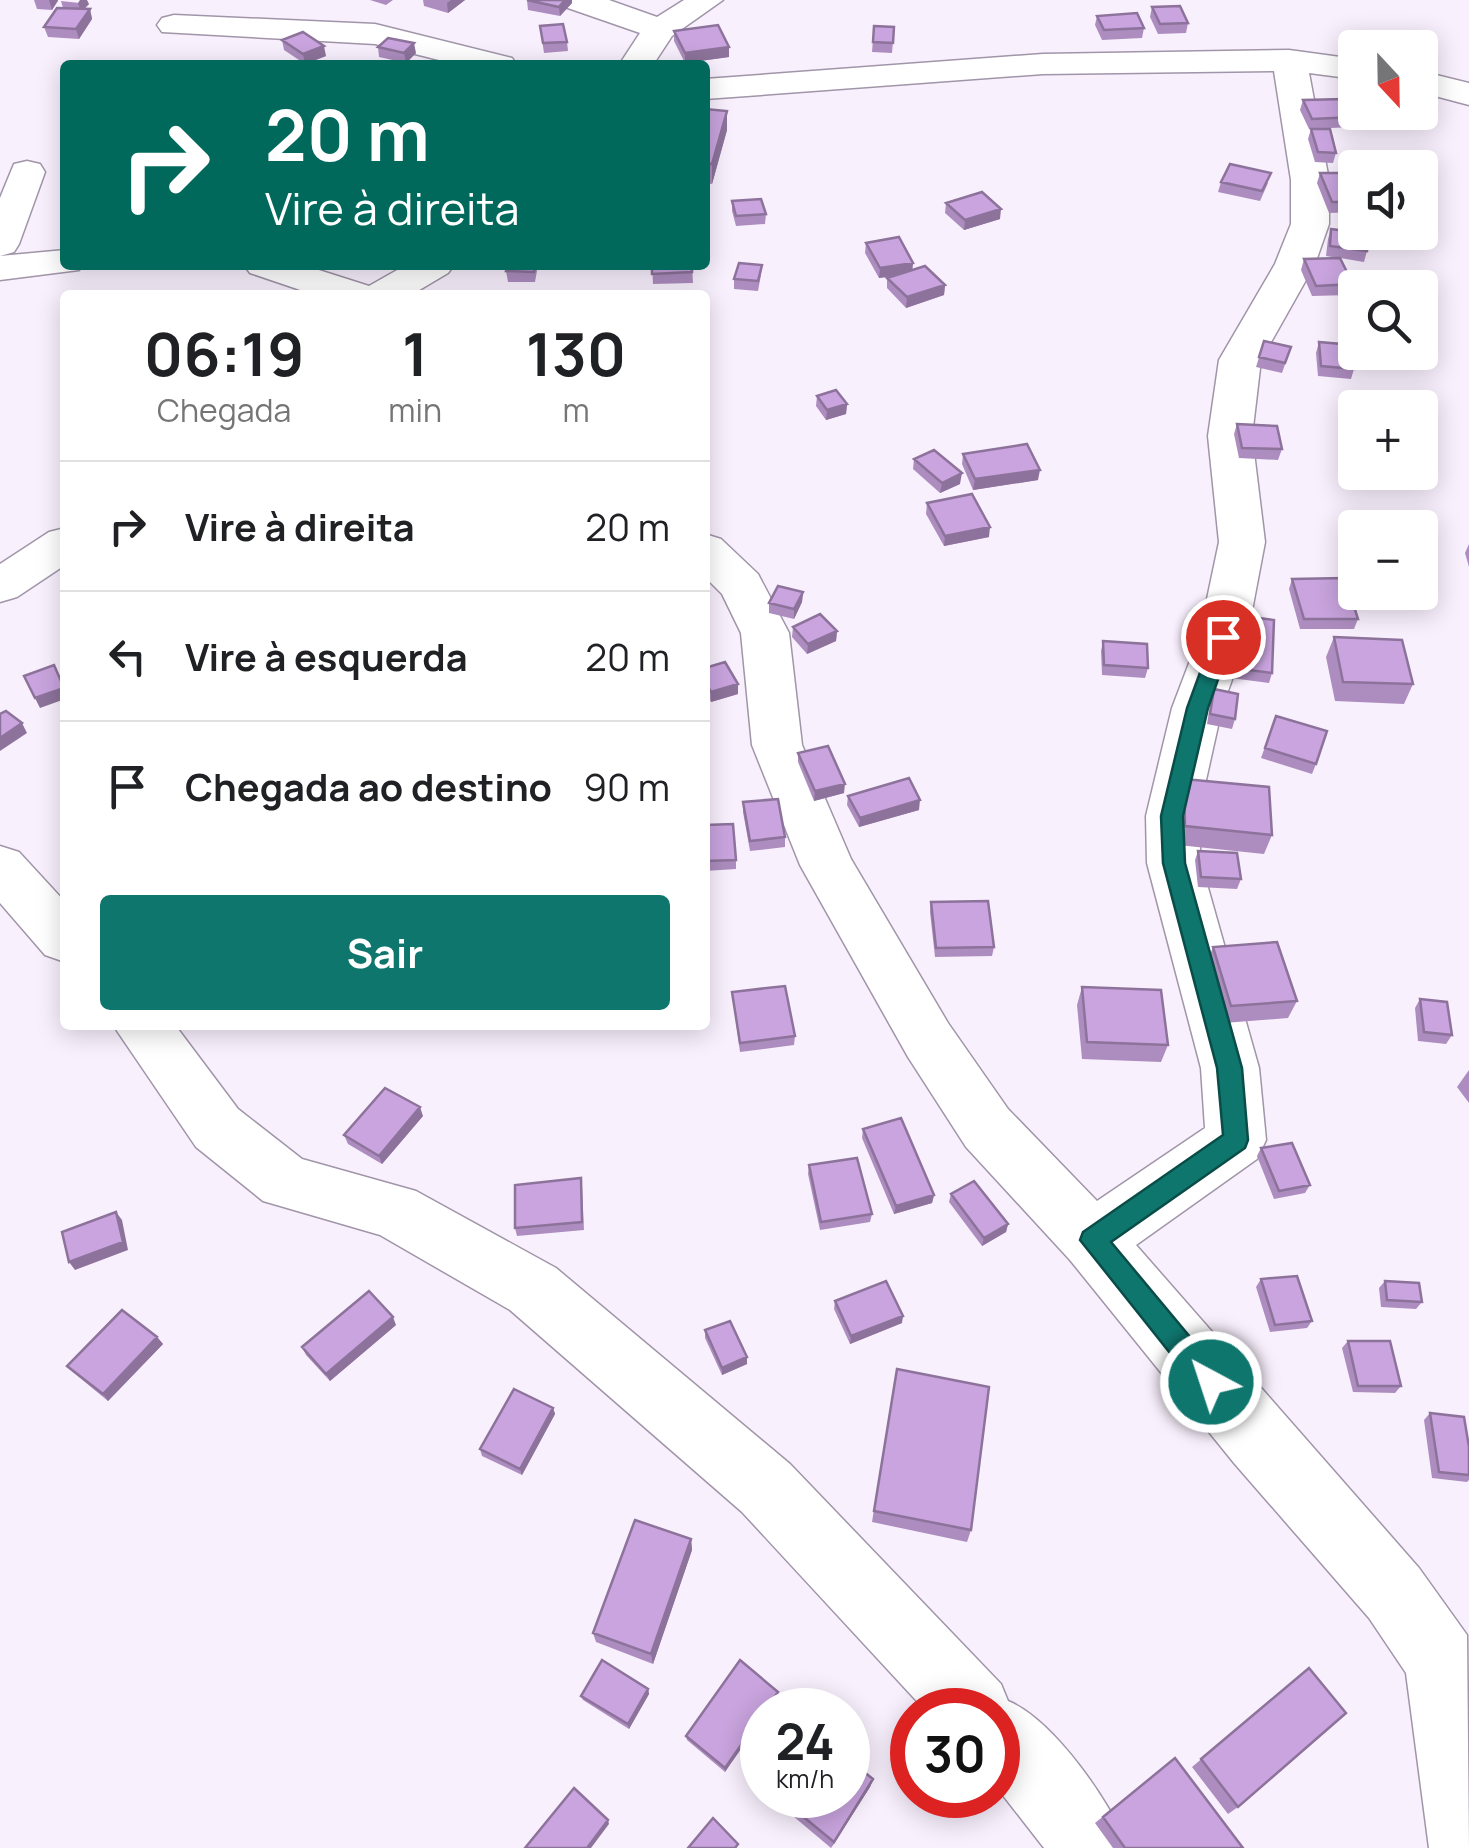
<!DOCTYPE html>
<html lang="pt">
<meta charset="utf-8">
<style>
:root{--surface:#fff;--page:#f6f6f6;--text:#202124;--muted:#757577;--line:#e0e0e0;--accent:#0f766e}
body{margin:0;font-family:Manrope,sans-serif;background:var(--page);color:var(--text);height:100vh;display:flex;flex-direction:column;font-size:38px;white-space:nowrap}
*{box-sizing:border-box;margin:0}
p{font-size:32px;color:var(--muted)}
.icon{flex:none;width:55px;height:55px;fill:none;stroke:currentColor;stroke-width:2;stroke-linecap:round;stroke-linejoin:round}
.map{position:relative;flex:1;overflow:hidden}
.details{position:absolute;left:60px;top:290px;width:650px;height:740px;display:flex;flex-direction:column;background:var(--surface);border-radius:10px;box-shadow:0 5px 25px #0003}
.details>*{flex:none}
.top-card{position:absolute;left:60px;top:60px;width:650px;height:210px;border-radius:10px;box-shadow:0 5px 25px #0003;background:#00695c;color:#fff;overflow:hidden}
.needle{width:65px;rotate:158deg}
.fabs{position:absolute;left:1338px;top:30px;display:grid;gap:20px}
.fabs a{display:grid;place-items:center;width:100px;height:100px;border-radius:10px;background:var(--surface);box-shadow:0 5px 25px #0003;font-size:50px}
.speed{position:absolute;left:740px;top:1688px;display:flex;gap:20px;font-size:50px;font-weight:700;text-align:center}
.speed>*{display:grid;place-content:center;width:130px;height:130px;border-radius:50%;background:var(--surface);box-shadow:0 5px 25px #0003;line-height:1}
.speed small{font-size:25px;font-weight:400}
.speed .limit{border:15px solid #d22;background:#fff;color:#111}
.pin{position:absolute;display:grid;place-items:center;width:85px;height:85px;color:#fff;margin:-42px;border:5px solid #fff;border-radius:50%;box-shadow:0 2px 10px #0007}
.me{position:absolute;width:110px;margin:-55px;rotate:320deg;stroke-linejoin:round;filter:drop-shadow(0 0 8px #0008)}
.turn{display:flex;align-items:center;gap:35px;height:210px;padding:0 40px;font-size:45px}
.turn .icon{width:130px;height:130px;stroke-width:2.5}
.turn b{display:block;font-size:70px;line-height:85px}
.eta{display:flex;justify-content:space-evenly;align-items:center;height:170px;text-align:center}
.eta b{font-size:60px;font-weight:700;line-height:70px}
.primary-button{display:flex;gap:20px;margin-top:auto;padding:20px 40px}
.primary-button a{flex:1;height:115px;border-radius:10px;background:var(--accent);color:#fff;font-size:40px;font-weight:700;line-height:115px;text-align:center}
ul{padding:0;list-style:none}
li{display:flex;align-items:center;gap:30px;height:130px;padding:0 40px;border-top:2px solid var(--line)}
li div{flex:1}
li b{display:block;font-size:38px}
li em{font-style:normal}
.map>svg:first-child{display:block}
.lines{fill:none;stroke-linecap:round;stroke-linejoin:round}
.minor-casing{stroke:#a195a9;stroke-width:3}
.minor{fill:#fff;fill-rule:evenodd}
.wall{fill:#ad8dbf}
.shaded-wall{fill:#8d739b}
.building{fill:#c9a4de;stroke:#8d739b;stroke-width:2.5}
.route{fill:#0f766e;stroke:#0a4d48;stroke-width:2.5}
</style>
<div class="map">
<svg width="1469" height="1848" viewBox="0 0 1469 1848">
<rect width="100%" height="100%" fill="#f9f0fd"/>
<g class="lines">
<g class="minor-casing">
<path id="minor" d="M 561,0 L 609,0 L 657,17 L 684,0 L 723,0 L 672,36 L 653,65 L 619,65 L 640,33 L 565,7 Z
M 174,15 L 375,24 L 512,58 L 517,65 L 459,65 L 375,44 L 162,32 L 157,25 L 162,18 Z
M 1289,50 L 1355,59 L 1355,79 L 1309,73 L 1329,180 L 1329,224 L 1315,264 L 1261,360 L 1252,436 L 1265,542 L 1247,637 L 1222,708 L 1198,816 L 1201,863 L 1259,1068 L 1266,1140 L 1257,1159 L 1136,1245 L 1419,1568 L 1467,1635 L 1469,1848 L 1429,1848 L 1406,1673 L 1369,1618 L 1234,1463 L 1070,1260 L 966,1147 L 908,1057 L 800,865 L 752,745 L 741,633 L 722,594 L 705,577 L 705,534 L 721,539 L 758,574 L 789,633 L 802,745 L 851,859 L 948,1023 L 1008,1109 L 1097,1201 L 1205,1128 L 1201,1068 L 1147,863 L 1146,816 L 1172,708 L 1199,637 L 1219,542 L 1208,436 L 1219,360 L 1275,264 L 1291,224 L 1291,180 L 1274,71 L 1043,74 L 705,99 L 705,79 L 1043,54 Z
M 1420,71 L 1469,83 L 1469,105 L 1420,92 Z
M 27,161 L 40,164 L 45,172 L 19,244 L 14,252 L 0,256 L 0,198 L 14,164 Z
M 65,250 L 65,265 L 82,265 L 79,270 L 0,280 L 0,256 Z
M 244,265 L 303,265 L 369,286 L 406,265 L 454,265 L 448,273 L 411,295 L 315,295 L 250,273 Z
M 65,528 L 65,565 L 17,597 L 0,602 L 0,564 L 49,532 Z
M 0,846 L 19,852 L 65,902 L 65,962 L 45,955 L 0,903 Z
M 113,1025 L 175,1025 L 238,1109 L 302,1159 L 416,1191 L 556,1268 L 790,1464 L 1001,1684 L 1008,1701 C 1054,1720 1110,1802 1129,1848 L 1044,1848 L 998,1789 L 998,1710 L 925,1710 L 742,1512 L 510,1310 L 380,1235 L 263,1201 L 196,1147 Z"/>
</g>
<use href="#minor" class="minor"/>
</g>
<path class="wall" d="M 34,0 L 58,0 L 58,1 L 52,10 L 37,9 Z
M 370,0 L 393,0 L 386,5 Z
M 423,0 L 465,0 L 448,13 L 424,6 Z
M 527,0 L 572,0 L 572,3 L 560,16 L 528,10 Z
M 61,1 L 89,4 L 84,9 L 90,9 L 92,19 L 79,39 L 48,37 L 44,27 L 63,8 Z
M 1152,7 L 1188,23 L 1186,33 L 1158,34 L 1150,17 Z
M 1097,16 L 1144,28 L 1142,38 L 1102,40 L 1095,25 Z
M 540,26 L 567,42 L 568,51 L 544,53 Z
M 874,26 L 894,27 L 892,53 L 872,52 Z
M 674,31 L 729,57 L 685,63 L 674,41 Z
M 282,40 L 326,56 L 305,64 L 284,50 Z
M 378,47 L 416,53 L 406,63 L 379,57 Z
M 1303,100 L 1355,117 L 1352,127 L 1311,129 L 1336,153 L 1333,163 L 1315,162 L 1308,139 L 1311,129 L 1309,129 L 1300,110 Z
M 705,109 L 727,130 L 712,184 L 705,183 Z
M 1320,173 L 1355,173 L 1355,212 L 1329,213 L 1317,183 Z
M 1221,182 L 1268,183 L 1260,201 L 1218,192 Z
M 732,201 L 766,214 L 765,224 L 736,226 L 732,211 Z
M 946,203 L 1000,219 L 964,230 L 945,213 Z
M 1331,229 L 1367,251 L 1364,262 L 1340,258 L 1353,284 L 1349,295 L 1312,296 L 1301,270 L 1304,259 L 1338,258 L 1326,256 L 1328,239 Z
M 866,243 L 913,263 L 912,270 L 945,285 L 944,295 L 906,308 L 887,288 L 887,278 L 894,276 L 879,278 L 865,253 Z
M 538,265 L 535,282 L 508,282 L 506,271 Z
M 652,265 L 692,265 L 693,283 L 653,284 Z
M 762,265 L 761,275 L 758,291 L 734,289 L 734,279 Z
M 1264,341 L 1291,347 L 1282,373 L 1256,367 Z
M 1319,342 L 1354,369 L 1351,379 L 1318,376 L 1316,353 Z
M 817,396 L 847,404 L 846,414 L 826,420 L 816,406 Z
M 1237,424 L 1282,449 L 1278,460 L 1239,458 L 1234,434 Z
M 963,454 L 1038,480 L 973,490 L 962,464 Z
M 914,459 L 960,484 L 940,493 L 913,469 Z
M 927,503 L 989,537 L 944,546 L 926,514 Z
M 1469,544 L 1469,567 L 1465,553 Z
M 1355,561 L 1355,592 L 1382,592 L 1355,597 L 1347,584 L 1358,619 L 1354,629 L 1300,629 L 1289,589 L 1292,579 L 1343,578 L 1340,573 L 1344,563 Z
M 803,592 L 802,602 L 794,619 L 769,613 L 769,603 Z
M 1237,615 L 1272,673 L 1269,683 L 1231,678 L 1234,625 Z
M 793,627 L 837,631 L 836,641 L 807,654 L 792,637 Z
M 1334,637 L 1413,684 L 1404,704 L 1335,701 L 1326,657 Z
M 1103,641 L 1148,668 L 1145,678 L 1102,675 L 1101,651 Z
M 705,668 L 738,684 L 738,694 L 711,702 L 705,691 Z
M 1214,689 L 1235,719 L 1232,729 L 1207,724 L 1211,699 Z
M 1276,716 L 1316,764 L 1312,774 L 1261,758 Z
M 798,753 L 844,793 L 814,801 L 798,762 Z
M 1184,779 L 1272,835 L 1264,854 L 1178,845 L 1178,798 Z
M 848,796 L 919,810 L 859,827 L 847,805 Z
M 743,802 L 785,837 L 785,847 L 750,851 L 743,812 Z
M 705,825 L 736,860 L 736,869 L 705,871 Z
M 1198,851 L 1241,879 L 1237,889 L 1198,887 L 1195,860 Z
M 931,902 L 994,947 L 992,956 L 935,957 L 930,912 Z
M 1213,947 L 1297,1001 L 1288,1018 L 1224,1023 L 1206,965 Z
M 1082,987 L 1168,1045 L 1161,1062 L 1082,1059 L 1077,1005 Z
M 732,992 L 795,1036 L 794,1045 L 740,1052 Z
M 1420,999 L 1452,1035 L 1446,1044 L 1418,1041 L 1415,1008 Z
M 1469,1070 L 1469,1103 L 1457,1087 Z
M 423,1116 L 382,1164 L 348,1144 L 344,1135 Z
M 863,1129 L 934,1195 L 932,1203 L 894,1214 L 862,1138 Z
M 1261,1148 L 1310,1185 L 1305,1193 L 1274,1199 L 1257,1156 Z
M 809,1165 L 872,1214 L 870,1222 L 820,1230 L 808,1174 Z
M 582,1186 L 584,1230 L 517,1236 L 515,1228 Z
M 951,1194 L 1008,1224 L 1006,1232 L 982,1246 L 949,1202 Z
M 1261,1279 L 1312,1321 L 1307,1328 L 1270,1332 L 1256,1287 Z
M 1385,1281 L 1422,1302 L 1416,1309 L 1381,1307 L 1379,1288 Z
M 835,1301 L 902,1323 L 850,1344 L 834,1309 Z
M 396,1325 L 330,1381 L 306,1355 L 302,1347 Z
M 705,1330 L 747,1364 L 722,1375 L 705,1338 Z
M 157,1337 L 163,1344 L 108,1401 L 74,1373 L 67,1366 Z
M 1348,1341 L 1401,1386 L 1395,1393 L 1353,1392 L 1342,1348 Z
M 894,1383 L 971,1530 L 967,1542 L 872,1522 Z
M 553,1408 L 555,1414 L 522,1475 L 482,1456 L 480,1449 Z
M 1430,1413 L 1469,1447 L 1469,1480 L 1467,1482 L 1432,1478 L 1424,1420 Z
M 691,1539 L 692,1550 L 653,1664 L 596,1642 L 593,1633 Z
M 1309,1668 L 1238,1807 L 1228,1814 L 1192,1767 Z
M 648,1689 L 649,1694 L 629,1729 L 583,1700 L 581,1696 Z
M 778,1692 L 778,1697 L 769,1710 L 762,1710 L 725,1772 L 687,1740 L 686,1736 Z
M 1175,1758 L 1243,1848 L 1113,1848 L 1095,1823 Z
M 873,1779 L 870,1787 L 831,1848 L 768,1795 L 848,1795 Z"/>
<path class="shaded-wall" d="M 49,0 L 58,0 L 52,10 Z
M 80,0 L 87,0 L 89,4 L 81,12 L 78,3 Z
M 451,0 L 465,0 L 448,13 L 447,3 Z
M 565,0 L 572,0 L 572,3 L 560,16 L 559,7 Z
M 90,9 L 92,19 L 79,39 L 76,29 Z
M 414,43 L 416,53 L 406,63 L 404,53 Z
M 324,46 L 326,56 L 305,64 L 303,54 Z
M 729,47 L 729,57 L 685,63 L 685,53 Z
M 727,111 L 727,130 L 712,184 L 712,164 Z
M 1001,209 L 1000,219 L 964,230 L 965,220 Z
M 913,263 L 912,273 L 879,278 L 880,268 Z
M 945,285 L 944,295 L 906,308 L 907,297 Z
M 847,404 L 846,414 L 826,420 L 827,410 Z
M 1040,470 L 1038,480 L 973,490 L 975,479 Z
M 962,473 L 960,484 L 940,493 L 942,483 Z
M 990,527 L 989,537 L 944,546 L 945,536 Z
M 803,592 L 802,602 L 794,619 L 794,609 Z
M 1357,592 L 1382,592 L 1355,597 Z
M 837,631 L 836,641 L 807,654 L 808,644 Z
M 738,684 L 738,694 L 711,702 L 711,692 Z
M 64,688 L 65,699 L 40,708 L 35,698 Z
M 22,723 L 27,733 L 0,751 L 0,738 Z
M 845,784 L 844,793 L 814,801 L 815,791 Z
M 920,800 L 919,810 L 859,827 L 860,818 Z
M 420,1107 L 423,1116 L 382,1164 L 379,1156 Z
M 934,1195 L 932,1203 L 894,1214 L 896,1206 Z
M 116,1212 L 122,1220 L 128,1250 L 75,1270 L 69,1262 Z
M 1008,1224 L 1006,1232 L 982,1246 L 984,1238 Z
M 903,1316 L 902,1323 L 850,1344 L 851,1336 Z
M 393,1317 L 396,1325 L 330,1381 L 326,1374 Z
M 157,1337 L 163,1344 L 108,1401 L 103,1394 Z
M 747,1357 L 747,1364 L 722,1375 L 722,1368 Z
M 553,1408 L 555,1414 L 522,1475 L 520,1469 Z
M 691,1539 L 692,1550 L 653,1664 L 651,1654 Z
M 648,1689 L 649,1694 L 629,1729 L 628,1724 Z
M 762,1715 L 762,1719 L 725,1772 L 725,1768 Z
M 873,1779 L 870,1787 L 831,1848 L 834,1842 Z
M 608,1820 L 609,1824 L 591,1848 L 587,1848 Z"/>
<path class="building" d="M 527,0 L 565,0 L 559,7 Z
M 1180,6 L 1188,23 L 1160,24 L 1152,7 Z
M 57,8 L 90,9 L 76,29 L 44,27 Z
M 1137,13 L 1144,28 L 1104,30 L 1097,16 Z
M 563,24 L 567,42 L 543,43 L 540,26 Z
M 718,25 L 729,47 L 685,53 L 674,31 Z
M 874,26 L 894,27 L 893,43 L 873,42 Z
M 303,32 L 324,46 L 303,54 L 282,40 Z
M 388,38 L 414,43 L 404,53 L 378,47 Z
M 1345,99 L 1355,117 L 1312,119 L 1303,100 Z
M 705,109 L 727,111 L 712,164 L 705,163 Z
M 1311,129 L 1330,129 L 1336,153 L 1318,152 Z
M 1230,164 L 1271,173 L 1262,191 L 1221,182 Z
M 1320,173 L 1355,173 L 1355,202 L 1332,202 Z
M 982,192 L 1001,209 L 965,220 L 946,203 Z
M 761,199 L 766,214 L 736,216 L 732,201 Z
M 1331,229 L 1369,234 L 1367,251 L 1330,246 Z
M 899,237 L 913,263 L 880,268 L 866,243 Z
M 1340,258 L 1353,284 L 1316,286 L 1304,259 Z
M 739,263 L 762,265 L 758,281 L 734,279 Z
M 508,265 L 535,265 L 534,272 L 506,271 Z
M 652,265 L 692,265 L 692,272 L 652,274 Z
M 925,266 L 945,285 L 907,297 L 887,278 Z
M 1264,341 L 1291,347 L 1285,363 L 1259,357 Z
M 1319,342 L 1353,345 L 1354,369 L 1321,366 Z
M 836,390 L 847,404 L 827,410 L 817,396 Z
M 1237,424 L 1277,426 L 1282,449 L 1242,448 Z
M 1027,444 L 1040,470 L 975,479 L 963,454 Z
M 934,450 L 962,473 L 942,483 L 914,459 Z
M 972,494 L 990,527 L 945,536 L 927,503 Z
M 1355,561 L 1355,581 L 1344,563 Z
M 1345,578 L 1358,619 L 1304,619 L 1292,579 Z
M 778,586 L 803,592 L 794,609 L 769,603 Z
M 820,614 L 837,631 L 808,644 L 793,627 Z
M 1237,615 L 1274,620 L 1272,673 L 1234,668 Z
M 1334,637 L 1402,640 L 1413,684 L 1343,682 Z
M 1103,641 L 1147,644 L 1148,668 L 1104,665 Z
M 725,662 L 738,684 L 711,692 L 705,681 L 705,668 Z
M 54,665 L 64,688 L 35,698 L 24,676 Z
M 1214,689 L 1238,694 L 1235,719 L 1210,714 Z
M 6,711 L 22,723 L 0,738 L 0,714 Z
M 1276,716 L 1327,731 L 1316,764 L 1265,748 Z
M 828,746 L 845,784 L 815,791 L 798,753 Z
M 909,778 L 920,800 L 860,818 L 848,796 Z
M 1184,779 L 1269,787 L 1272,835 L 1185,826 Z
M 778,799 L 785,837 L 750,841 L 743,802 Z
M 733,824 L 736,860 L 705,861 L 705,825 Z
M 1198,851 L 1237,853 L 1241,879 L 1201,877 Z
M 988,901 L 994,947 L 936,948 L 931,902 Z
M 1277,942 L 1297,1001 L 1231,1006 L 1213,947 Z
M 785,986 L 795,1036 L 740,1043 L 732,992 Z
M 1082,987 L 1161,990 L 1168,1045 L 1087,1042 Z
M 1420,999 L 1447,1002 L 1452,1035 L 1424,1032 Z
M 385,1088 L 420,1107 L 379,1156 L 344,1135 Z
M 901,1118 L 934,1195 L 896,1206 L 863,1129 Z
M 1292,1143 L 1310,1185 L 1279,1191 L 1261,1148 Z
M 857,1158 L 872,1214 L 821,1222 L 809,1165 Z
M 581,1178 L 582,1222 L 515,1228 L 515,1185 Z
M 974,1181 L 1008,1224 L 984,1238 L 951,1194 Z
M 116,1212 L 123,1242 L 69,1262 L 62,1232 Z
M 1297,1276 L 1312,1321 L 1275,1325 L 1261,1279 Z
M 886,1281 L 903,1316 L 851,1336 L 835,1301 Z
M 1385,1281 L 1419,1283 L 1422,1302 L 1387,1300 Z
M 369,1291 L 393,1317 L 326,1374 L 302,1347 Z
M 122,1310 L 157,1337 L 103,1394 L 67,1366 Z
M 730,1321 L 747,1357 L 722,1368 L 705,1330 Z
M 1348,1341 L 1390,1341 L 1401,1386 L 1358,1386 Z
M 897,1369 L 989,1387 L 971,1530 L 874,1511 Z
M 514,1389 L 553,1408 L 520,1469 L 480,1449 Z
M 1430,1413 L 1464,1417 L 1469,1447 L 1469,1475 L 1439,1472 Z
M 635,1520 L 691,1539 L 651,1654 L 593,1633 Z
M 602,1660 L 648,1689 L 628,1724 L 581,1696 Z
M 740,1660 L 778,1692 L 766,1710 L 762,1710 L 762,1715 L 725,1768 L 686,1736 Z
M 1309,1668 L 1346,1713 L 1238,1807 L 1201,1759 Z
M 1175,1758 L 1243,1848 L 1125,1848 L 1103,1817 Z
M 848,1759 L 873,1779 L 834,1842 L 777,1795 L 848,1795 Z
M 574,1788 L 608,1820 L 587,1848 L 525,1848 Z
M 713,1818 L 738,1844 L 735,1848 L 688,1848 Z"/>
<path class="route" d="M 1223,630 L 1233,637 L 1208,708 L 1183,816 L 1185,863 L 1242,1068 L 1248,1140 L 1245,1148 L 1111,1242 L 1220,1373 L 1224,1382 L 1220,1392 L 1211,1396 L 1201,1392 L 1080,1240 L 1083,1232 L 1223,1135 L 1217,1068 L 1163,863 L 1161,816 L 1187,708 L 1213,637 Z"/>
</svg>
<div class="fabs">
<a><svg class="needle" viewBox="-14 -14 28 28"><path d="M0-13l5 13h-10z" fill="#e53935"/><path d="M0 13l5-13h-10z" fill="#757577"/></svg></a>
<a><svg class="icon" aria-label="sound" viewBox="0 0 24 24"><path d="M4 9h4l5-4v14l-5-4H4zM17 9q2 3 0 6"/></svg></a>
<a><svg class="icon" aria-label="search" viewBox="0 0 24 24"><circle cx="10" cy="10" r="6"/><path d="M15 15l6 6"/></svg></a>
<a>+</a>
<a>−</a>
</div>
<div class="speed"><div>24<small>km/h</small></div><div class="limit">30</div></div>
<div class="pin" style="left:1223px;top:637px;background:#d93025"><svg class="icon" aria-label="arrive" viewBox="0 0 24 24"><path d="M6 21V4h12l-3 4 3 4H6"/></svg></div>
<svg class="me" style="left:1211px;top:1382px" viewBox="-20 -20 40 40"><circle r="17" fill="#0f766e" stroke="#fff" stroke-width="3"/><path d="M0-11L8 9 0 5-8 9z" fill="#fff"/></svg>
<div class="top-card">
<div class="turn"><svg class="icon" aria-label="right" viewBox="0 0 24 24"><path d="M7 20v-9h11M14 6l5 5-5 5"/></svg><div><b>20 m</b>Vire à direita</div></div>
</div>
<section class="details">
<div class="eta">
<div><b>06:19</b><p>Chegada</p></div>
<div><b>1</b><p>min</p></div>
<div><b>130</b><p>m</p></div>
</div>
<ul>
<li><svg class="icon" aria-label="right" viewBox="0 0 24 24"><path d="M7 20v-9h11M14 6l5 5-5 5"/></svg><div><b>Vire à direita</b></div><em>20 m</em></li>
<li><svg class="icon" aria-label="left" viewBox="0 0 24 24"><path d="M17 20v-9H6M10 6l-5 5 5 5"/></svg><div><b>Vire à esquerda</b></div><em>20 m</em></li>
<li><svg class="icon" aria-label="arrive" viewBox="0 0 24 24"><path d="M6 21V4h12l-3 4 3 4H6"/></svg><div><b>Chegada ao destino</b></div><em>90 m</em></li>
</ul>
<div class="primary-button"><a>Sair</a></div>
</section>
</div>
